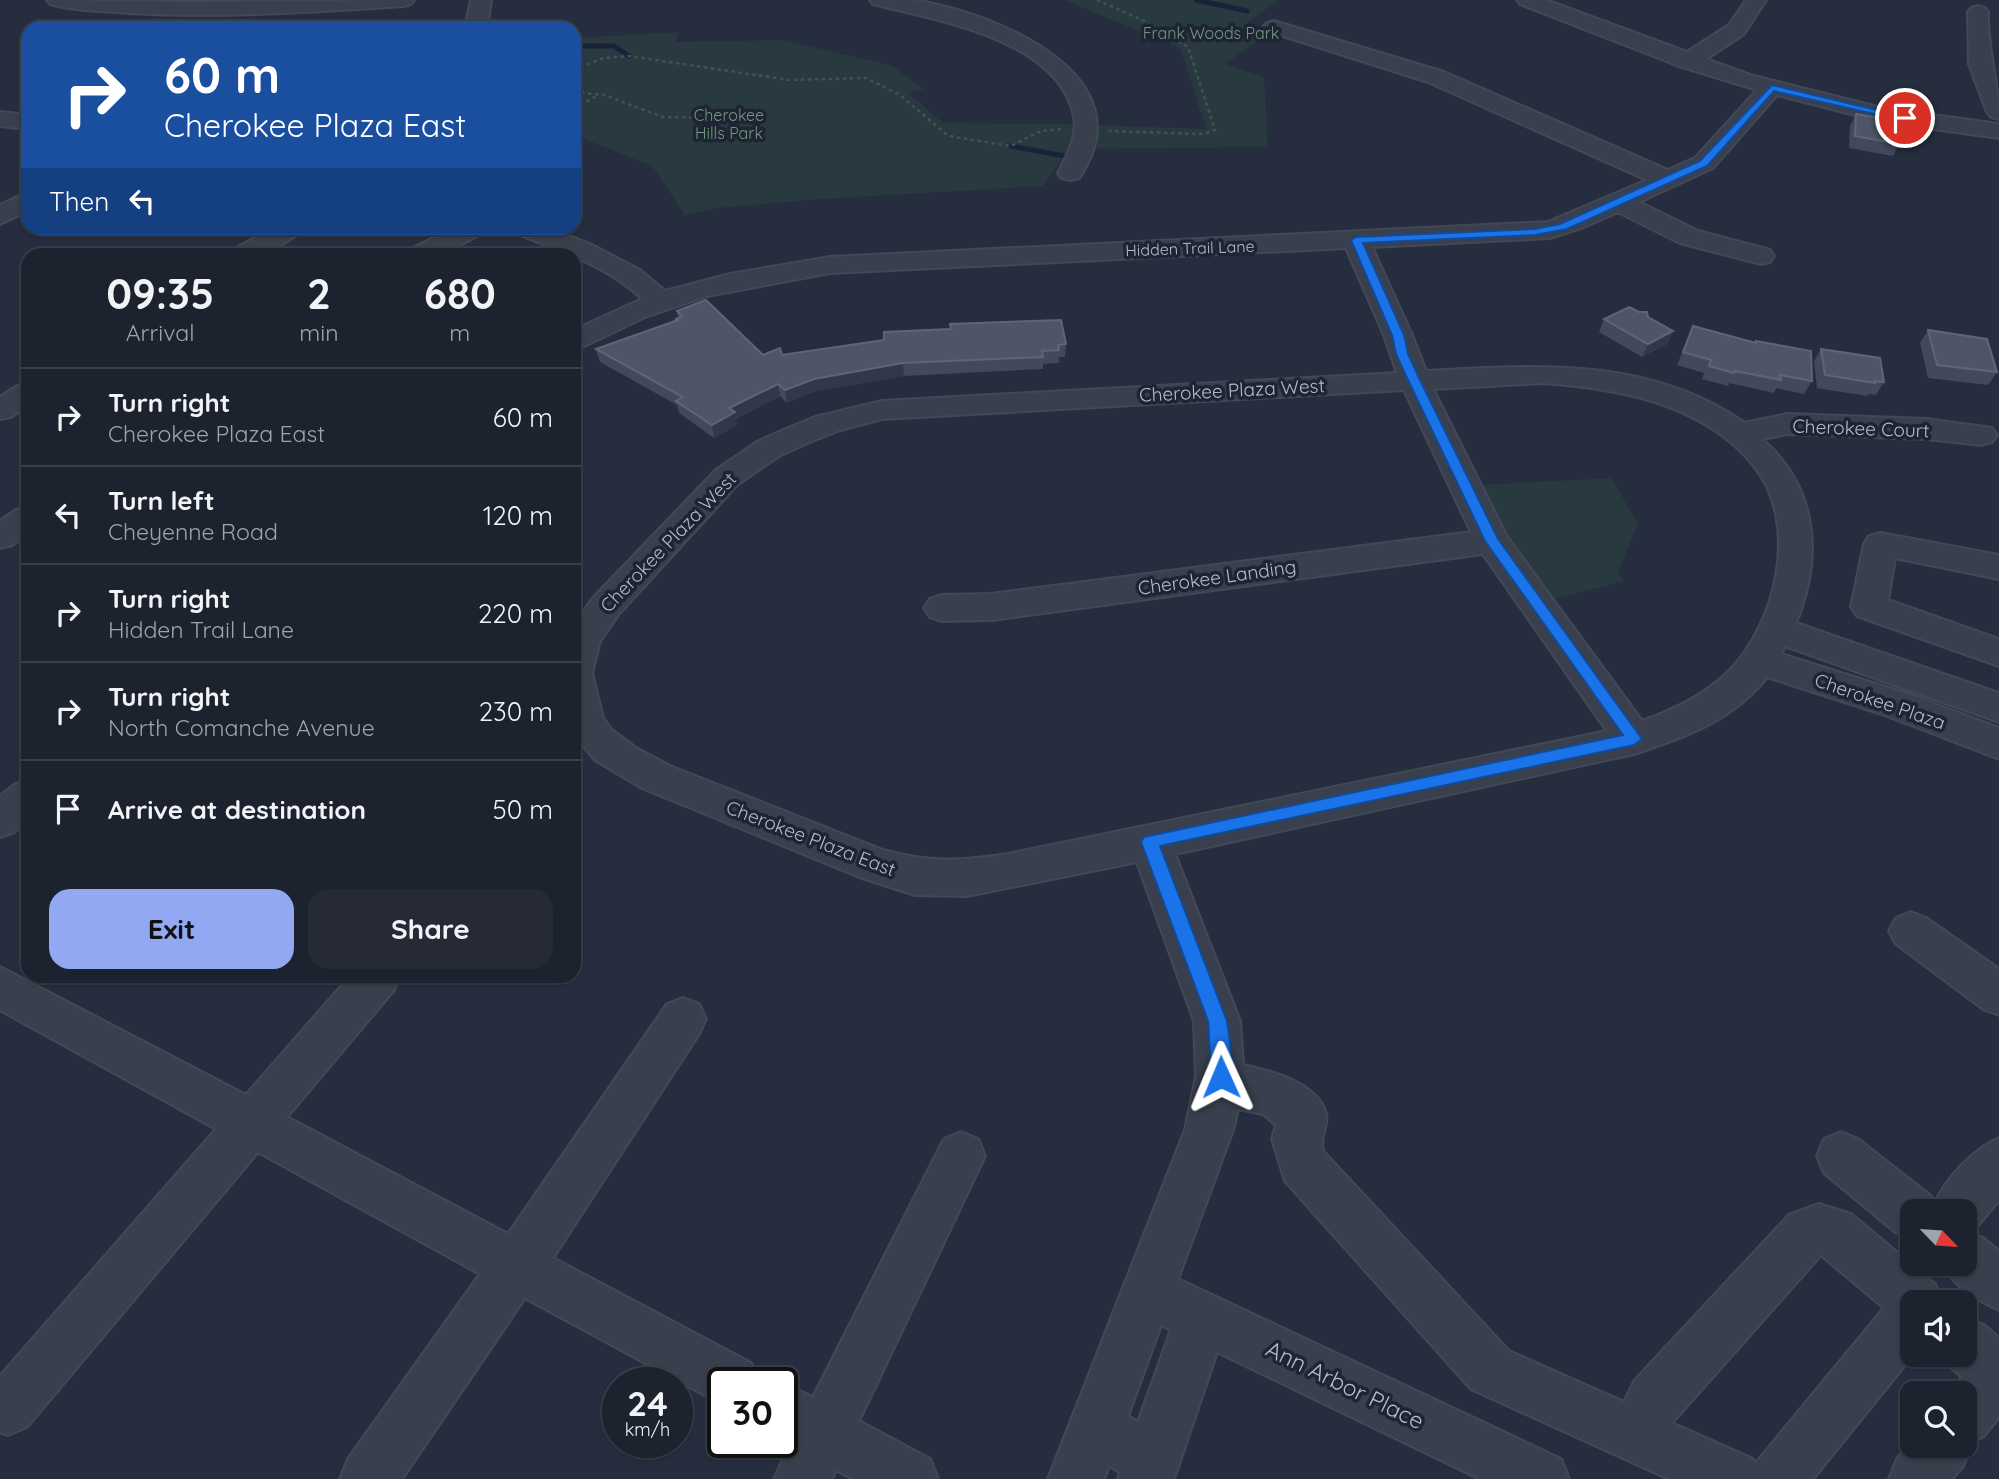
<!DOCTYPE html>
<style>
:root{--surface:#1c222e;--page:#252a36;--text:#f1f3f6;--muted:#a0a4aa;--line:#3a3f4a;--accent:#93a8f2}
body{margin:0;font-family:Quicksand,sans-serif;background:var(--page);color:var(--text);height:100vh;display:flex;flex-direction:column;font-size:26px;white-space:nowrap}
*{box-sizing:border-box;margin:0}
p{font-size:23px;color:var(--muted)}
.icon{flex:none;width:38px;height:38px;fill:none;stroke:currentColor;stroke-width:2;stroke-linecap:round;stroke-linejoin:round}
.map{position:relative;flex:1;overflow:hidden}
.details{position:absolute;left:21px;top:248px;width:560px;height:735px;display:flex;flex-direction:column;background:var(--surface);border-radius:21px;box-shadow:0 2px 5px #0004,0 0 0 2px var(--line)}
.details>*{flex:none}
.banner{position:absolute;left:21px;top:21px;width:560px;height:214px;border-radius:21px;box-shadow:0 2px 5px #0004,0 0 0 2px var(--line);background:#1a4fa0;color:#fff;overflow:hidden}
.needle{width:46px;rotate:115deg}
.controls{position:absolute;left:1900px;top:1199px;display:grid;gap:14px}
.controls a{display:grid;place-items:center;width:77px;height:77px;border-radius:14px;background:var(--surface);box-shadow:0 2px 5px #0004,0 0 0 2px var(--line);font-size:35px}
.speed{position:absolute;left:602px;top:1367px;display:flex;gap:14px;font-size:35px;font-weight:700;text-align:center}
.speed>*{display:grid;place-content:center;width:91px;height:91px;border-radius:50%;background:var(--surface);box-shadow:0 2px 5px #0004,0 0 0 2px var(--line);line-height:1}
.speed small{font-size:18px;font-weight:400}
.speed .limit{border:4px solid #111;border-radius:10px;background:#fff;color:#111}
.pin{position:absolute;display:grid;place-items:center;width:60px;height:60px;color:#fff;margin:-30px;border:4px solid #fff;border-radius:50%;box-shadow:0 2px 7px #0007}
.me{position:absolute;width:77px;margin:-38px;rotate:359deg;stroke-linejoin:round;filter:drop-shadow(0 0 5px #0008)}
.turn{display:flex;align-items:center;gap:24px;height:147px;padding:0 28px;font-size:32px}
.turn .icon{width:91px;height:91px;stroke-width:2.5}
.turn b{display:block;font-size:49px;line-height:60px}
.then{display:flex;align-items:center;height:66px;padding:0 28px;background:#0003;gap:14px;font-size:26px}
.eta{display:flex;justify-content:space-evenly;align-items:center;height:119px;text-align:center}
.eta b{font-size:42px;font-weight:700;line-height:49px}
.action{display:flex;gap:14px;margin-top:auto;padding:14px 28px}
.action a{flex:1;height:80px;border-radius:21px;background:var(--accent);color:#111;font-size:28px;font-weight:700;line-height:80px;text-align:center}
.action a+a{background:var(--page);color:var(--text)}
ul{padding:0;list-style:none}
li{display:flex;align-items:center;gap:21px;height:98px;padding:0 28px;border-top:2px solid var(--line)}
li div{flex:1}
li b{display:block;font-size:26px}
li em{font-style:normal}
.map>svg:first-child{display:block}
.green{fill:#28393f}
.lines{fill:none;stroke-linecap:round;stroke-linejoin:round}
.stream{stroke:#1a223b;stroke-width:5}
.minor-casing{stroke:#434857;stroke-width:4}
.path{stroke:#415257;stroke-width:2.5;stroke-dasharray:3.5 3.5;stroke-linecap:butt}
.minor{fill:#3a3f4e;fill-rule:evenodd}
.wall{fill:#42495c}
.shaded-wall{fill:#31384b}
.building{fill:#4e5568;stroke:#5e6577;stroke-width:2}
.route{fill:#1a73e8;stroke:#114b97;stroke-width:2}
.labels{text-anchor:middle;stroke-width:7;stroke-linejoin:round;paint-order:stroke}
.far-park-label{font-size:16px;fill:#6f987f;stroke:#1f2433}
.far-street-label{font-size:16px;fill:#b6bbc9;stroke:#1f2433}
.street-label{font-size:19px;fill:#b6bbc9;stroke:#1f2433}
.near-street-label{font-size:23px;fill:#b6bbc9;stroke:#1f2433}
</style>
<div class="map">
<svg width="1999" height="1479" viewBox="0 0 1999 1479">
<rect width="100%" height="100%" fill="#262d3e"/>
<path class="green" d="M 1064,0 L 1279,0 L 1248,22 L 1252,32 L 1263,37 L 1225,64 L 1264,77 L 1268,147 L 1092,149 L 1097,125 L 1206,129 L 1180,48 Z
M 679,32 L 675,42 L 781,40 L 891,65 L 924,89 L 909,93 L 943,123 L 1075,124 C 1072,149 1057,166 1043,186 L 822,199 L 718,208 L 685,215 L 652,166 L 574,135 L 574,38 Z
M 1611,478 L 1638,523 L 1618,572 L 1624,581 L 1551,600 L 1511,544 L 1478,485 Z"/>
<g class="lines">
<path class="stream" d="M 1196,0 L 1247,11
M 574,46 L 614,46 L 629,56
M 1011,146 L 1075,158"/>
<g class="minor-casing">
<path id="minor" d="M 47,0 L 187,2 L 414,0 L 411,4 L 404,6 C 313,12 221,18 130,13 C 104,11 75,11 50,4 Z
M 471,0 L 491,0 L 487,28 L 465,28 Z
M 870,0 C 884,0 899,0 913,0 C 992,12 1150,74 1079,178 L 1070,180 L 1061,178 L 1058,173 C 1066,157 1078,136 1074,117 C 1060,39 935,20 873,4 Z
M 1517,0 L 1546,0 L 1687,52 L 1729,25 L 1746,0 L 1766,0 L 1744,34 L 1706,59 L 1750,75 L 1882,108 L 1999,124 L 1999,138 L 1882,122 L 1777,95 L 1713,168 L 1639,202 L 1698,231 L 1770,250 L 1774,256 L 1770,262 L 1761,264 L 1680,243 L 1618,212 L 1584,227 L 1550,238 L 1372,247 L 1412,335 L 1426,371 C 1536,365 1648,356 1745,423 L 1787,414 L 1927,419 L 1992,428 L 1997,435 L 1992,442 L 1981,445 L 1927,439 L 1787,434 L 1762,439 C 1818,488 1823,556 1796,623 L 1999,693 L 1999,722 L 1785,646 L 1781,654 L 1908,694 L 1999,728 L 1999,759 L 1882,714 L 1767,677 C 1734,720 1683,738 1634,754 L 1175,854 L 1240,1021 L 1243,1065 C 1270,1071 1318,1082 1326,1114 C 1329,1125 1319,1136 1323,1151 L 1509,1351 L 1624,1402 L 1635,1380 L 1789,1215 L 1819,1204 L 1851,1214 L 1935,1284 L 1943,1302 L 1913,1302 L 1914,1354 L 1813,1479 L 1669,1479 L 1471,1389 L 1285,1181 L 1272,1139 L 1276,1125 L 1263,1114 L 1238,1109 L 1233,1130 L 1178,1279 L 1561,1459 L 1569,1479 L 1480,1479 L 1217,1352 L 1174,1479 L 1118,1479 L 1120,1472 L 1109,1466 L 1104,1479 L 1048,1479 L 1185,1130 L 1196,1076 L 1194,1021 L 1137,862 L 967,896 L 915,895 L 862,878 L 642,788 L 595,760 L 574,735 L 574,624 L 594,597 L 716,470 L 757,442 L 781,431 L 815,417 L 882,401 L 1397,373 L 1384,335 L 1346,248 L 830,273 L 707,296 L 645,317 L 574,351 L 574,330 L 642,299 C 607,265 561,252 518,234 L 514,228 L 548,228 L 590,244 L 640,270 L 665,291 L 730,274 L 830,257 L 1548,222 L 1647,180 L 1428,82 L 1267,31 L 1263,27 L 1267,23 L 1274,21 L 1444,72 L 1668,170 L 1695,158 L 1757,90 L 1679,66 L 1520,4 ZM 1542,383 C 1616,388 1704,403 1754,466 C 1800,523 1777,622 1729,671 C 1705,695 1674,710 1642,721 L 1507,537 L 1433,389 ZM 1404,390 L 1471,532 L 991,594 L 942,595 L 930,599 L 924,608 L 930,617 L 942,621 L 991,620 L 1483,554 L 1607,731 L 1008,854 C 962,861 929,863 883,850 L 670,766 L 636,748 L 611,729 L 603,718 L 592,673 L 600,641 L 618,615 L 738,484 L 779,456 L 803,445 L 837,431 L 882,419 ZM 1821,1255 L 1884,1308 L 1755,1464 L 1753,1459 L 1672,1423 ZM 1161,1325 L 1171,1330 L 1138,1422 L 1128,1416 Z
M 1978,6 L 1985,8 L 1988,12 C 1987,50 1999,82 1999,119 L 1991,117 L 1987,112 L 1969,64 L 1968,12 L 1971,8 Z
M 0,112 L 28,115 L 28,129 L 0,126 Z
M 28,192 L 28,211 L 0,224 L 0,205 Z
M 272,228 L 303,228 L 299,234 L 262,256 L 229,256 L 233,250 Z
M 453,228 L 485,228 L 481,234 L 439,256 L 405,256 L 409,250 Z
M 28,383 L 28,405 L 11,417 L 0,419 L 0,397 L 17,386 Z
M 28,507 L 28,534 L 12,545 L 0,548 L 0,521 L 16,510 Z
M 1881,533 L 1999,555 L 1999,579 L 1895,558 L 1888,600 L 1999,639 L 1999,666 L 1857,616 L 1851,607 L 1864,544 L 1869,536 Z
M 28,780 L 28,820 L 14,832 L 0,837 L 0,796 L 14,785 Z
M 1911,912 L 1926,918 L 1999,969 L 1999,1015 L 1983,1009 L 1896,944 L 1889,931 L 1896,918 Z
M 0,967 L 246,1095 L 350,976 L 400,976 L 394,990 L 287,1117 L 508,1234 L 667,1004 L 683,998 L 699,1004 L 706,1019 L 699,1034 L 553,1258 L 751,1363 L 759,1382 L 723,1382 L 723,1405 L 525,1298 L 402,1479 L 340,1479 L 348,1459 L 480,1274 L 258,1152 L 27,1427 L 8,1435 L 0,1432 L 0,1376 L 216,1129 L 0,1010 Z
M 961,1132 L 978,1139 L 985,1156 L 859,1421 L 930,1459 L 938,1479 L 853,1479 L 836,1470 L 832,1479 L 774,1479 L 790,1444 L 782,1440 L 782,1383 L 813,1397 L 944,1139 Z
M 1841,1132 L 1858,1139 L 1931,1196 L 1934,1205 C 1945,1179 1973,1149 1999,1138 L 1999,1200 L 1975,1229 L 1968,1232 L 1983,1238 L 1999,1251 L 1999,1310 C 1978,1301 1952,1285 1943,1264 L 1965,1264 L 1965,1211 L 1913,1211 L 1913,1239 L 1895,1232 L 1824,1173 L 1817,1156 L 1824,1139 Z
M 1965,1317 L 1984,1325 L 1999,1338 L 1999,1417 L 1984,1436 L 1970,1443 L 1971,1446 L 1963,1466 L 1952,1479 L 1889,1479 L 1897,1459 L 1913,1439 L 1913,1446 L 1965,1446 L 1965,1393 L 1949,1393 L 1962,1377 L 1946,1363 L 1943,1354 L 1965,1354 Z"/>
</g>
<path class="path" d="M 1097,0 L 1140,19 L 1188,47 L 1215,130 L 1203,134 L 1109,131
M 574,70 L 603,58 L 629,56 L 789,80 L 866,78 L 900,95 L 946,134 L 954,137 L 1011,146 L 1041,131 L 1062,129
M 574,92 L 604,95 L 663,117 L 715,118
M 574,108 L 599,95"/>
<use href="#minor" class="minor"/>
</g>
<path class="wall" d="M 1856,114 L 1899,144 L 1893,156 L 1849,148 L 1850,126 Z
M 677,311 L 763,355 L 782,355 L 1066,344 L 1065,357 L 1059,357 L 1059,363 L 1043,364 L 1043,369 L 904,376 L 816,391 L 787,403 L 780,396 L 736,419 L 737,425 L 714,438 L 679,413 L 677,405 L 600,362 L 596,349 L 677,320 L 676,319 L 678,318 Z
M 1648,317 L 1673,331 L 1667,344 L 1642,357 L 1599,332 L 1604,319 Z
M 1693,326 L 1755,343 L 1756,341 L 1812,381 L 1804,394 L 1776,388 L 1774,393 L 1729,383 L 1728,386 L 1702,379 L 1704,373 L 1677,365 Z
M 1928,330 L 1997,372 L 1988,385 L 1928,378 L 1920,343 Z
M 1821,349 L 1884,382 L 1876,395 L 1868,394 L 1867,396 L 1817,388 L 1814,361 Z"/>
<path class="shaded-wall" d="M 1673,331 L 1667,344 L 1642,357 L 1648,344 Z
M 903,363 L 904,376 L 816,391 L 787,403 L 785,390 L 814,379 Z
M 778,384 L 780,396 L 736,419 L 737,425 L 714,438 L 712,425 L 729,408 Z"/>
<path class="building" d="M 1856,114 L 1899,121 L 1899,144 L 1855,136 Z
M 706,300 L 763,355 L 780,348 L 782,355 L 884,340 L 884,332 L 951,329 L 950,324 L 1061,320 L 1066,344 L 1058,345 L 1059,350 L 1042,351 L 1043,357 L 903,363 L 814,379 L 785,390 L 778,384 L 729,408 L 735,412 L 712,425 L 676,401 L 683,397 L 596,349 L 678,320 L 676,319 L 682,316 L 677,311 Z
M 1629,307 L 1639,312 L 1647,312 L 1648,317 L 1673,331 L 1648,344 L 1604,319 Z
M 1693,326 L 1756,343 L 1756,341 L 1811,351 L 1812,381 L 1780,375 L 1781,380 L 1735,371 L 1734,373 L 1709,366 L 1711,360 L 1683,352 Z
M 1928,330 L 1987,339 L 1997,372 L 1937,365 Z
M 1821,349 L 1880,358 L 1884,382 L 1874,381 L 1875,383 L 1825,375 Z"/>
<path class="route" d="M 1772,85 L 1910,118 L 1905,121 L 1774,91 L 1707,166 L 1567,229 L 1535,235 L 1363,243 L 1404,335 L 1408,354 L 1420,380 L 1498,539 L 1642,739 L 1634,745 L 1160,846 L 1227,1021 C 1229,1040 1236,1065 1228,1083 L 1221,1086 L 1214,1083 C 1209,1073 1210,1036 1208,1021 L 1141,842 L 1144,837 L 1623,735 L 1485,541 L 1408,380 L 1396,354 L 1392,335 L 1351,240 L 1356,237 L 1535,229 L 1560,224 L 1700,161 Z"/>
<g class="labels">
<g class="far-park-label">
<text x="1211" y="39">Frank Woods Park</text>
<text x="729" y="121">Cherokee<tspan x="729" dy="18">Hills Park</tspan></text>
</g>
<g class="far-street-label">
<text transform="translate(1190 248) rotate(-2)" y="6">Hidden Trail Lane</text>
</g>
<g class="street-label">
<text transform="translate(1232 390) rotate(-3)" y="7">Cherokee Plaza West</text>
<text transform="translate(1861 428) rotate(2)" y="7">Cherokee Court</text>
<text transform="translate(668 542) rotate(-46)" y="7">Cherokee Plaza West</text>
<text transform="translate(1217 577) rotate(-8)" y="7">Cherokee Landing</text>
<text transform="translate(1880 701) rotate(19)" y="7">Cherokee Plaza</text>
<text transform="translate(811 838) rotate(21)" y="7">Cherokee Plaza East</text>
</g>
<g class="near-street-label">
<text transform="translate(1345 1385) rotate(26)" y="8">Ann Arbor Place</text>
</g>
</g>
</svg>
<div class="controls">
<a><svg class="needle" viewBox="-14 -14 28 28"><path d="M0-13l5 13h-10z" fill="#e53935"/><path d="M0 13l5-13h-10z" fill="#a0a4aa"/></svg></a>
<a><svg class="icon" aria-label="sound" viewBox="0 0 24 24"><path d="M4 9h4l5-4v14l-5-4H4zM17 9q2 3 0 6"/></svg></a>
<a><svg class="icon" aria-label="search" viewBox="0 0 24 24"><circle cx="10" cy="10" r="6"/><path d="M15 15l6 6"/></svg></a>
</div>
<div class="speed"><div>24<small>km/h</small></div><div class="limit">30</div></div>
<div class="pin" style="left:1905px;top:118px;background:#d93025"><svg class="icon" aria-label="arrive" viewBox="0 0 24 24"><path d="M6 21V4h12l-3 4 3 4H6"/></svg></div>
<svg class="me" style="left:1221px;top:1077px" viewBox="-20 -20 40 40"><path d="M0-17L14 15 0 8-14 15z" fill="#1a73e8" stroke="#fff" stroke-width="4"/></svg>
<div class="banner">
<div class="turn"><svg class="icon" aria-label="right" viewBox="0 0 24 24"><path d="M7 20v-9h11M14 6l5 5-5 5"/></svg><div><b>60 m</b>Cherokee Plaza East</div></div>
<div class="then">Then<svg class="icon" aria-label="left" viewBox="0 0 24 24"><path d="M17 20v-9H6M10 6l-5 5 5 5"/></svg></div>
</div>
<section class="details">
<div class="eta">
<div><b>09:35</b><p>Arrival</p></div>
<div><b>2</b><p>min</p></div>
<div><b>680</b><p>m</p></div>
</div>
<ul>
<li><svg class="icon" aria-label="right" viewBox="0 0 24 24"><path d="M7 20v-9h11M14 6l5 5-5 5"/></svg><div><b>Turn right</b><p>Cherokee Plaza East</p></div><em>60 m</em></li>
<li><svg class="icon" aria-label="left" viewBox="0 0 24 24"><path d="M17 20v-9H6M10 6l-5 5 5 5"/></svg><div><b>Turn left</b><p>Cheyenne Road</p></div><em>120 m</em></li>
<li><svg class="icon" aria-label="right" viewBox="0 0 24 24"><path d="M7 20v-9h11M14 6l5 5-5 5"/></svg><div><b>Turn right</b><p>Hidden Trail Lane</p></div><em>220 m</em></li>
<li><svg class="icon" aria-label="right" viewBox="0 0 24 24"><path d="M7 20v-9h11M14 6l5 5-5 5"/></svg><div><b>Turn right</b><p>North Comanche Avenue</p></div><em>230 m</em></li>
<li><svg class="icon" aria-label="arrive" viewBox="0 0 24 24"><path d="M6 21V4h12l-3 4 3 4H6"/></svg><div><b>Arrive at destination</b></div><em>50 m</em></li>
</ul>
<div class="action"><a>Exit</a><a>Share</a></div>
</section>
</div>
